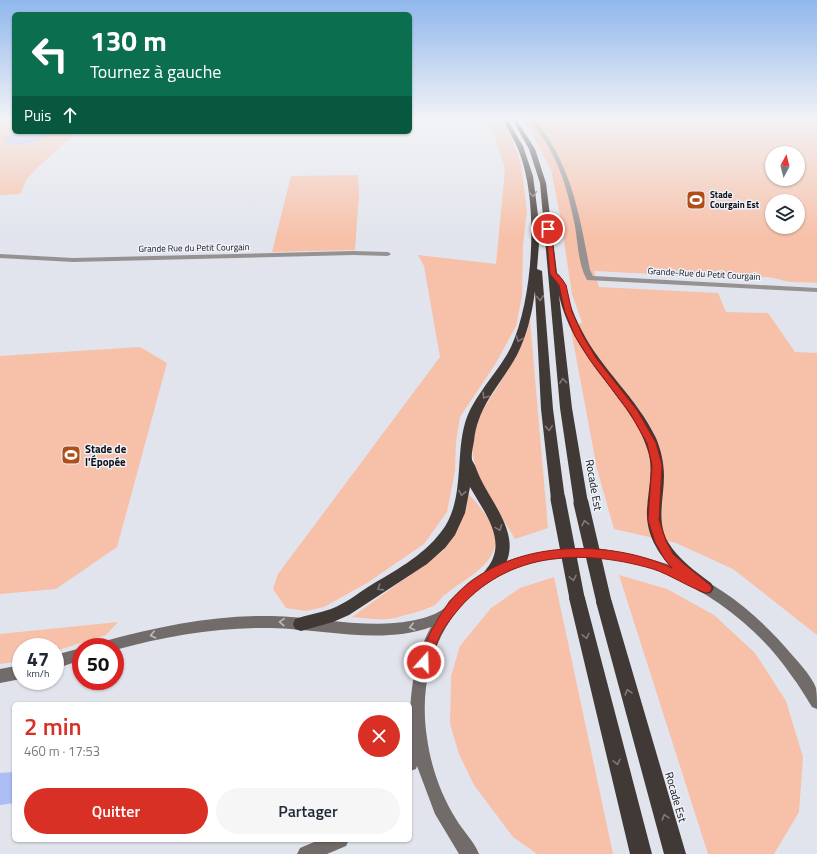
<!DOCTYPE html>
<html lang="fr">
<meta charset="utf-8">
<style>
:root{--surface:#fff;--page:#f6f6f7;--text:#1f2937;--muted:#747a83;--accent:#d93025}
body{margin:0;font-family:"Titillium Web",sans-serif;background:var(--page);color:var(--text);height:100vh;display:flex;flex-direction:column;font-size:15px;white-space:nowrap}
*{box-sizing:border-box;margin:0}
p{font-size:13px;color:var(--muted)}
.icon{flex:none;width:22px;height:22px;fill:none;stroke:currentColor;stroke-width:2;stroke-linecap:round;stroke-linejoin:round}
.map{position:relative;flex:1;overflow:hidden}
.sheet{position:absolute;left:12px;top:702px;width:400px;height:140px;display:flex;flex-direction:column;background:var(--surface);border-radius:6px;box-shadow:0 1px 3px #0004}
.sheet>*{flex:none}
.banner{position:absolute;left:12px;top:12px;width:400px;height:122px;border-radius:6px;box-shadow:0 1px 3px #0004;background:#0b6e4f;color:#fff;overflow:hidden}
.needle{width:26px;rotate:7deg}
.tools{position:absolute;left:765px;top:146px;display:grid;gap:8px}
.tools a{display:grid;place-items:center;width:40px;height:40px;border-radius:50%;background:var(--surface);box-shadow:0 1px 3px #0004;font-size:20px}
.speed{position:absolute;left:12px;top:638px;display:flex;gap:8px;font-size:20px;font-weight:700;text-align:center}
.speed>*{display:grid;place-content:center;width:52px;height:52px;border-radius:50%;background:var(--surface);box-shadow:0 1px 3px #0004;line-height:1}
.speed small{font-size:10px;font-weight:400}
.speed .limit{border:6px solid #d22;background:#fff;color:#111}
.pin{position:absolute;display:grid;place-items:center;width:34px;height:34px;color:#fff;margin:-17px;border:2px solid #fff;border-radius:50%;box-shadow:0 1px 4px #0007}
.me{position:absolute;width:44px;margin:-22px;rotate:20deg;stroke-linejoin:round;filter:drop-shadow(0 0 3px #0008)}
.turn{display:flex;align-items:center;gap:14px;height:84px;padding:0 12px;font-size:18px}
.turn .icon{width:52px;height:52px;stroke-width:2.5}
.turn b{display:block;font-size:28px;line-height:34px}
.then{display:flex;align-items:center;height:38px;padding:0 12px;background:#0003;gap:8px;font-size:15px}
.round{display:grid;place-items:center;flex:none;width:42px;height:42px;border-radius:21px;background:var(--page)}
.head{display:flex;align-items:center;justify-content:space-between;height:68px;padding:0 12px}
h1{font-size:24px;font-weight:600;line-height:30px;color:var(--accent)}
.cta{display:flex;gap:8px;margin-top:auto;padding:8px 12px}
.cta a{flex:1;height:46px;border-radius:24px;background:var(--accent);color:#fff;font-size:16px;font-weight:600;line-height:46px;text-align:center}
.cta a+a{background:var(--page);color:var(--text)}
.map>svg:first-child{display:block}
.green{fill:#f7c0a8;fill-rule:evenodd}
.water{fill:#acbcf4}
.lines{fill:none;stroke-linecap:round;stroke-linejoin:round}
.street{fill:#969291;fill-rule:evenodd}
.secondary{fill:#716b69;fill-rule:evenodd}
.highway{fill:#413936;fill-rule:evenodd}
.highway-bridge{stroke:#413936;stroke-width:15}
.oneway{stroke:#7e797b}
.oneway2{stroke:#bcbbc0}
.route{fill:#d93025;stroke:#8d1f18}
.labels{text-anchor:middle;stroke-width:3;stroke-linejoin:round;paint-order:stroke}
.far-poi-label{font-size:9px;font-weight:bold;fill:#101114;stroke:#eef1fa;text-anchor:start}
.far-street-label{font-size:9px;fill:#101114;stroke:#eef1fa}
.poi-label{font-size:11px;font-weight:bold;fill:#101114;stroke:#eef1fa;text-anchor:start}
.street-label{font-size:11px;fill:#101114;stroke:#eef1fa}
</style>
<div class="map">
<svg width="817" height="854" viewBox="0 0 817 854">
<rect width="100%" height="100%" fill="#e1e4ec"/>
<path class="green" d="M 0,119 L 14,119 L 14,132 L 7,136 L 10,143 L 26,143 L 41,140 L 54,132 L 77,132 L 39,166 L 27,179 L 20,194 L 0,195 Z
M 485,119 L 498,119 L 505,127 L 513,142 L 521,165 L 527,211 L 523,245 L 522,296 L 516,326 L 496,363 L 460,417 L 456,442 L 455,471 L 447,512 L 424,544 L 367,583 L 324,607 L 306,611 L 286,608 L 273,589 L 278,574 L 440,357 L 424,266 L 418,255 L 496,264 L 505,169 L 491,126 Z
M 521,119 L 817,119 L 817,283 C 807,282 795,283 785,281 C 774,278 764,275 754,279 L 594,271 L 599,287 L 718,293 L 726,312 L 768,313 L 795,352 L 817,353 L 817,635 L 733,569 L 676,543 L 614,529 L 597,469 L 571,330 L 582,322 L 572,294 L 561,221 L 551,169 L 529,129 ZM 772,153 L 798,153 L 798,179 L 772,179 ZM 772,201 L 798,201 L 798,227 L 772,227 Z
M 358,175 L 359,194 L 355,250 L 272,252 L 291,176 Z
M 530,320 L 548,528 L 515,539 L 477,477 L 472,449 L 473,426 L 517,355 Z
M 140,347 L 167,363 L 117,547 L 56,589 L 0,594 L 0,356 Z
M 468,494 C 478,503 499,529 496,543 C 491,568 464,579 446,594 C 441,597 438,604 433,606 C 423,611 405,615 395,618 C 381,621 366,618 352,617 L 443,551 L 459,526 Z
M 619,575 L 667,589 L 714,615 L 755,653 L 786,701 L 803,757 L 799,812 L 774,854 L 708,854 Z
M 554,577 L 613,854 L 537,854 L 513,837 L 474,785 L 459,754 L 450,724 L 451,676 L 460,646 L 491,608 L 520,588 Z
M 118,622 L 106,635 L 55,651 L 55,647 L 21,647 L 21,661 L 0,664 L 0,634 Z"/>
<path class="water" d="M 14,132 L 54,132 C 41,141 19,149 4,140 L 6,137 Z
M 14,772 L 14,803 L 0,805 L 0,773 Z"/>
<g class="lines">
<path class="street" d="M 530,119 L 534,119 C 572,165 579,213 590,270 L 593,276 L 817,288 L 817,292 L 587,280 C 578,264 578,243 575,226 C 566,181 557,155 530,119 Z
M 353,251 L 388,252 L 391,254 L 388,256 L 353,255 L 73,262 L 0,258 L 0,254 L 73,258 Z"/>
<path class="secondary" d="M 595,548 C 623,552 649,557 675,567 C 722,584 761,618 793,656 C 801,665 812,677 816,688 C 817,694 817,703 817,709 L 812,707 C 805,696 799,685 791,675 C 761,631 717,597 669,575 C 641,562 608,557 577,558 C 561,559 545,559 529,564 C 451,586 415,661 427,738 C 431,767 441,795 456,819 C 463,831 474,841 479,854 L 459,854 L 435,814 L 417,766 L 416,769 L 410,771 C 410,720 406,673 431,627 C 381,645 324,629 271,628 C 218,627 166,636 115,650 L 115,647 L 98,647 L 100,643 L 105,641 C 160,626 215,615 272,616 C 315,617 369,629 410,621 C 421,619 433,616 442,610 C 445,608 447,604 449,601 C 456,594 462,588 469,582 C 509,553 547,549 595,548 Z
M 81,648 L 81,660 L 55,669 L 55,655 Z
M 21,665 L 21,679 L 0,683 L 0,669 Z
M 319,840 L 349,840 L 346,846 L 327,854 L 297,854 L 300,848 Z"/>
<path class="highway" d="M 503,119 L 507,119 L 523,146 L 533,176 L 540,231 L 537,269 L 542,271 L 553,409 L 565,499 L 563,502 L 558,504 L 553,502 L 551,499 L 541,409 L 535,291 C 532,314 527,335 517,355 C 500,386 478,405 474,441 C 473,447 471,454 472,460 C 473,462 475,465 476,468 C 487,500 526,535 502,570 C 497,577 495,581 486,578 L 483,574 C 486,569 491,564 493,558 C 503,534 481,507 470,487 L 465,513 L 455,535 L 445,548 L 427,564 L 349,615 L 333,622 L 301,631 L 295,629 L 293,624 L 295,619 C 307,615 319,613 331,609 C 344,604 356,595 368,587 C 394,571 422,557 441,532 C 465,502 455,458 465,423 C 473,396 498,373 511,347 C 533,299 538,210 522,160 C 518,145 509,132 503,119 Z
M 512,119 L 516,119 L 535,149 L 546,183 L 557,273 C 566,281 567,291 570,303 C 573,312 577,322 582,331 C 602,370 637,398 656,438 C 661,450 664,463 664,476 C 664,498 656,521 668,542 C 678,559 696,572 711,583 L 714,588 L 711,593 C 701,596 694,587 686,581 C 664,563 645,539 647,509 C 648,491 653,473 649,455 C 642,427 623,405 606,382 C 586,356 566,328 559,295 L 572,408 L 588,503 L 586,507 L 581,508 L 576,507 L 574,503 L 560,408 L 540,183 L 529,149 Z
M 577,591 L 583,593 L 585,598 L 652,854 L 630,854 L 569,598 L 571,593 Z
M 604,595 L 610,597 L 612,602 L 686,854 L 664,854 L 596,602 L 598,597 Z"/>
<path class="highway-bridge" d="M 558,499 L 577,598
M 581,503 L 604,602"/>
</g>
<defs><path id="oneway-chevron" d="M-2-3.5L2.5 0L-2 3.5" fill="none" stroke-width="1.6" stroke-linecap="round" stroke-linejoin="round"/></defs>
<g class="oneway">
<use href="#oneway-chevron" transform="translate(533 194) rotate(84)"/>
<use href="#oneway-chevron" transform="translate(540 298) rotate(86)"/>
<use href="#oneway-chevron" transform="translate(519 339) rotate(111)"/>
<use href="#oneway-chevron" transform="translate(563 381) rotate(-96)"/>
<use href="#oneway-chevron" transform="translate(485 396) rotate(124)"/>
<use href="#oneway-chevron" transform="translate(549 428) rotate(84)"/>
<use href="#oneway-chevron" transform="translate(462 493) rotate(100)"/>
<use href="#oneway-chevron" transform="translate(585 523) rotate(-102)"/>
<use href="#oneway-chevron" transform="translate(499 528) rotate(69)"/>
<use href="#oneway-chevron" transform="translate(573 578) rotate(78)"/>
<use href="#oneway-chevron" transform="translate(380 588) rotate(148)"/>
<use href="#oneway-chevron" transform="translate(586 636) rotate(77)"/>
<use href="#oneway-chevron" transform="translate(628 692) rotate(-106)"/>
<use href="#oneway-chevron" transform="translate(617 762) rotate(76)"/>
<use href="#oneway-chevron" transform="translate(665 817) rotate(-106)"/>
</g>
<g class="oneway2">
<use href="#oneway-chevron" transform="translate(282 622) rotate(-177)"/>
<use href="#oneway-chevron" transform="translate(412 627) rotate(168)"/>
<use href="#oneway-chevron" transform="translate(153 635) rotate(167)"/>
</g>
<linearGradient id="sky" x2="0" y2="1"><stop stop-color="#90b7ed"/><stop offset="0.5" stop-color="#f2f3f6"/><stop offset="1" stop-color="#f2f3f6" stop-opacity="0"/></linearGradient>
<rect width="817" height="238" fill="url(#sky)"/>
<path class="route" d="M 546,228 L 551,229 L 556,273 L 562,279 L 566,285 L 572,312 L 583,336 L 596,358 L 637,410 L 656,443 L 662,465 L 659,520 L 666,541 L 673,554 L 684,564 L 710,585 L 712,588 L 710,592 L 706,593 C 688,587 671,575 653,569 C 574,546 494,553 445,627 C 437,638 434,654 428,666 L 424,668 L 419,666 L 417,662 C 427,639 436,618 452,599 C 504,540 605,537 672,568 L 665,560 L 655,542 L 648,520 L 652,465 L 647,443 L 630,413 L 590,360 L 575,336 L 565,312 L 559,285 L 550,274 Z"/>
<defs>
<g id="stadium-square" transform="scale(1)"><rect x="-9" y="-9" width="18" height="18" rx="4" fill="#b14e17" stroke="#eef1fa"/><path d="M0-5a6.5 5 0 1 0 0 10a6.5 5 0 1 0 0-10ZM-3.5-1.8h7v3.6h-7Z" fill="#fff"/></g>
</defs>
<g fill-rule="evenodd">
<use href="#stadium-square" x="696" y="200"/>
<use href="#stadium-square" x="71" y="455"/>
</g>
<g class="labels">
<g class="far-poi-label">
<text x="710" y="198">Stade<tspan x="710" dy="10">Courgain Est</tspan></text>
</g>
<g class="far-street-label">
<text transform="translate(194 248) rotate(-1)" y="3">Grande Rue du Petit Courgain</text>
<text transform="translate(704 274) rotate(3)" y="3">Grande-Rue du Petit Courgain</text>
</g>
<g class="poi-label">
<text x="85" y="453">Stade de<tspan x="85" dy="13">l'Épopée</tspan></text>
</g>
<g class="street-label">
<text transform="translate(594 485) rotate(80)" y="4">Rocade Est</text>
<text transform="translate(676 797) rotate(74)" y="4">Rocade Est</text>
</g>
</g>
</svg>
<div class="tools">
<a><svg class="needle" viewBox="-14 -14 28 28"><path d="M0-13l5 13h-10z" fill="#e53935"/><path d="M0 13l5-13h-10z" fill="#747a83"/></svg></a>
<a><svg class="icon" aria-label="layers" viewBox="0 0 24 24"><path d="M12 4l9 5-9 5-9-5zM3 14l9 5 9-5"/></svg></a>
</div>
<div class="speed"><div>47<small>km/h</small></div><div class="limit">50</div></div>
<div class="pin" style="left:548px;top:229px;background:#d93025"><svg class="icon" aria-label="arrive" viewBox="0 0 24 24"><path d="M6 21V4h12l-3 4 3 4H6"/></svg></div>
<svg class="me" style="left:424px;top:662px" viewBox="-20 -20 40 40"><circle r="17" fill="#d93025" stroke="#fff" stroke-width="3"/><path d="M0-11L8 9 0 5-8 9z" fill="#fff"/></svg>
<div class="banner">
<div class="turn"><svg class="icon" aria-label="left" viewBox="0 0 24 24"><path d="M17 20v-9H6M10 6l-5 5 5 5"/></svg><div><b>130 m</b>Tournez à gauche</div></div>
<div class="then">Puis<svg class="icon" aria-label="ahead" viewBox="0 0 24 24"><path d="M12 20V5M6 11l6-6 6 6"/></svg></div>
</div>
<section class="sheet">
<div class="head"><div><h1>2 min</h1><p>460 m · 17:53</p></div><a class="round" style="background:#d93025;color:#fff"><svg class="icon" aria-label="close" viewBox="0 0 24 24"><path d="M6 6l12 12M18 6L6 18"/></svg></a></div>
<div class="cta"><a>Quitter</a><a>Partager</a></div>
</section>
</div>
